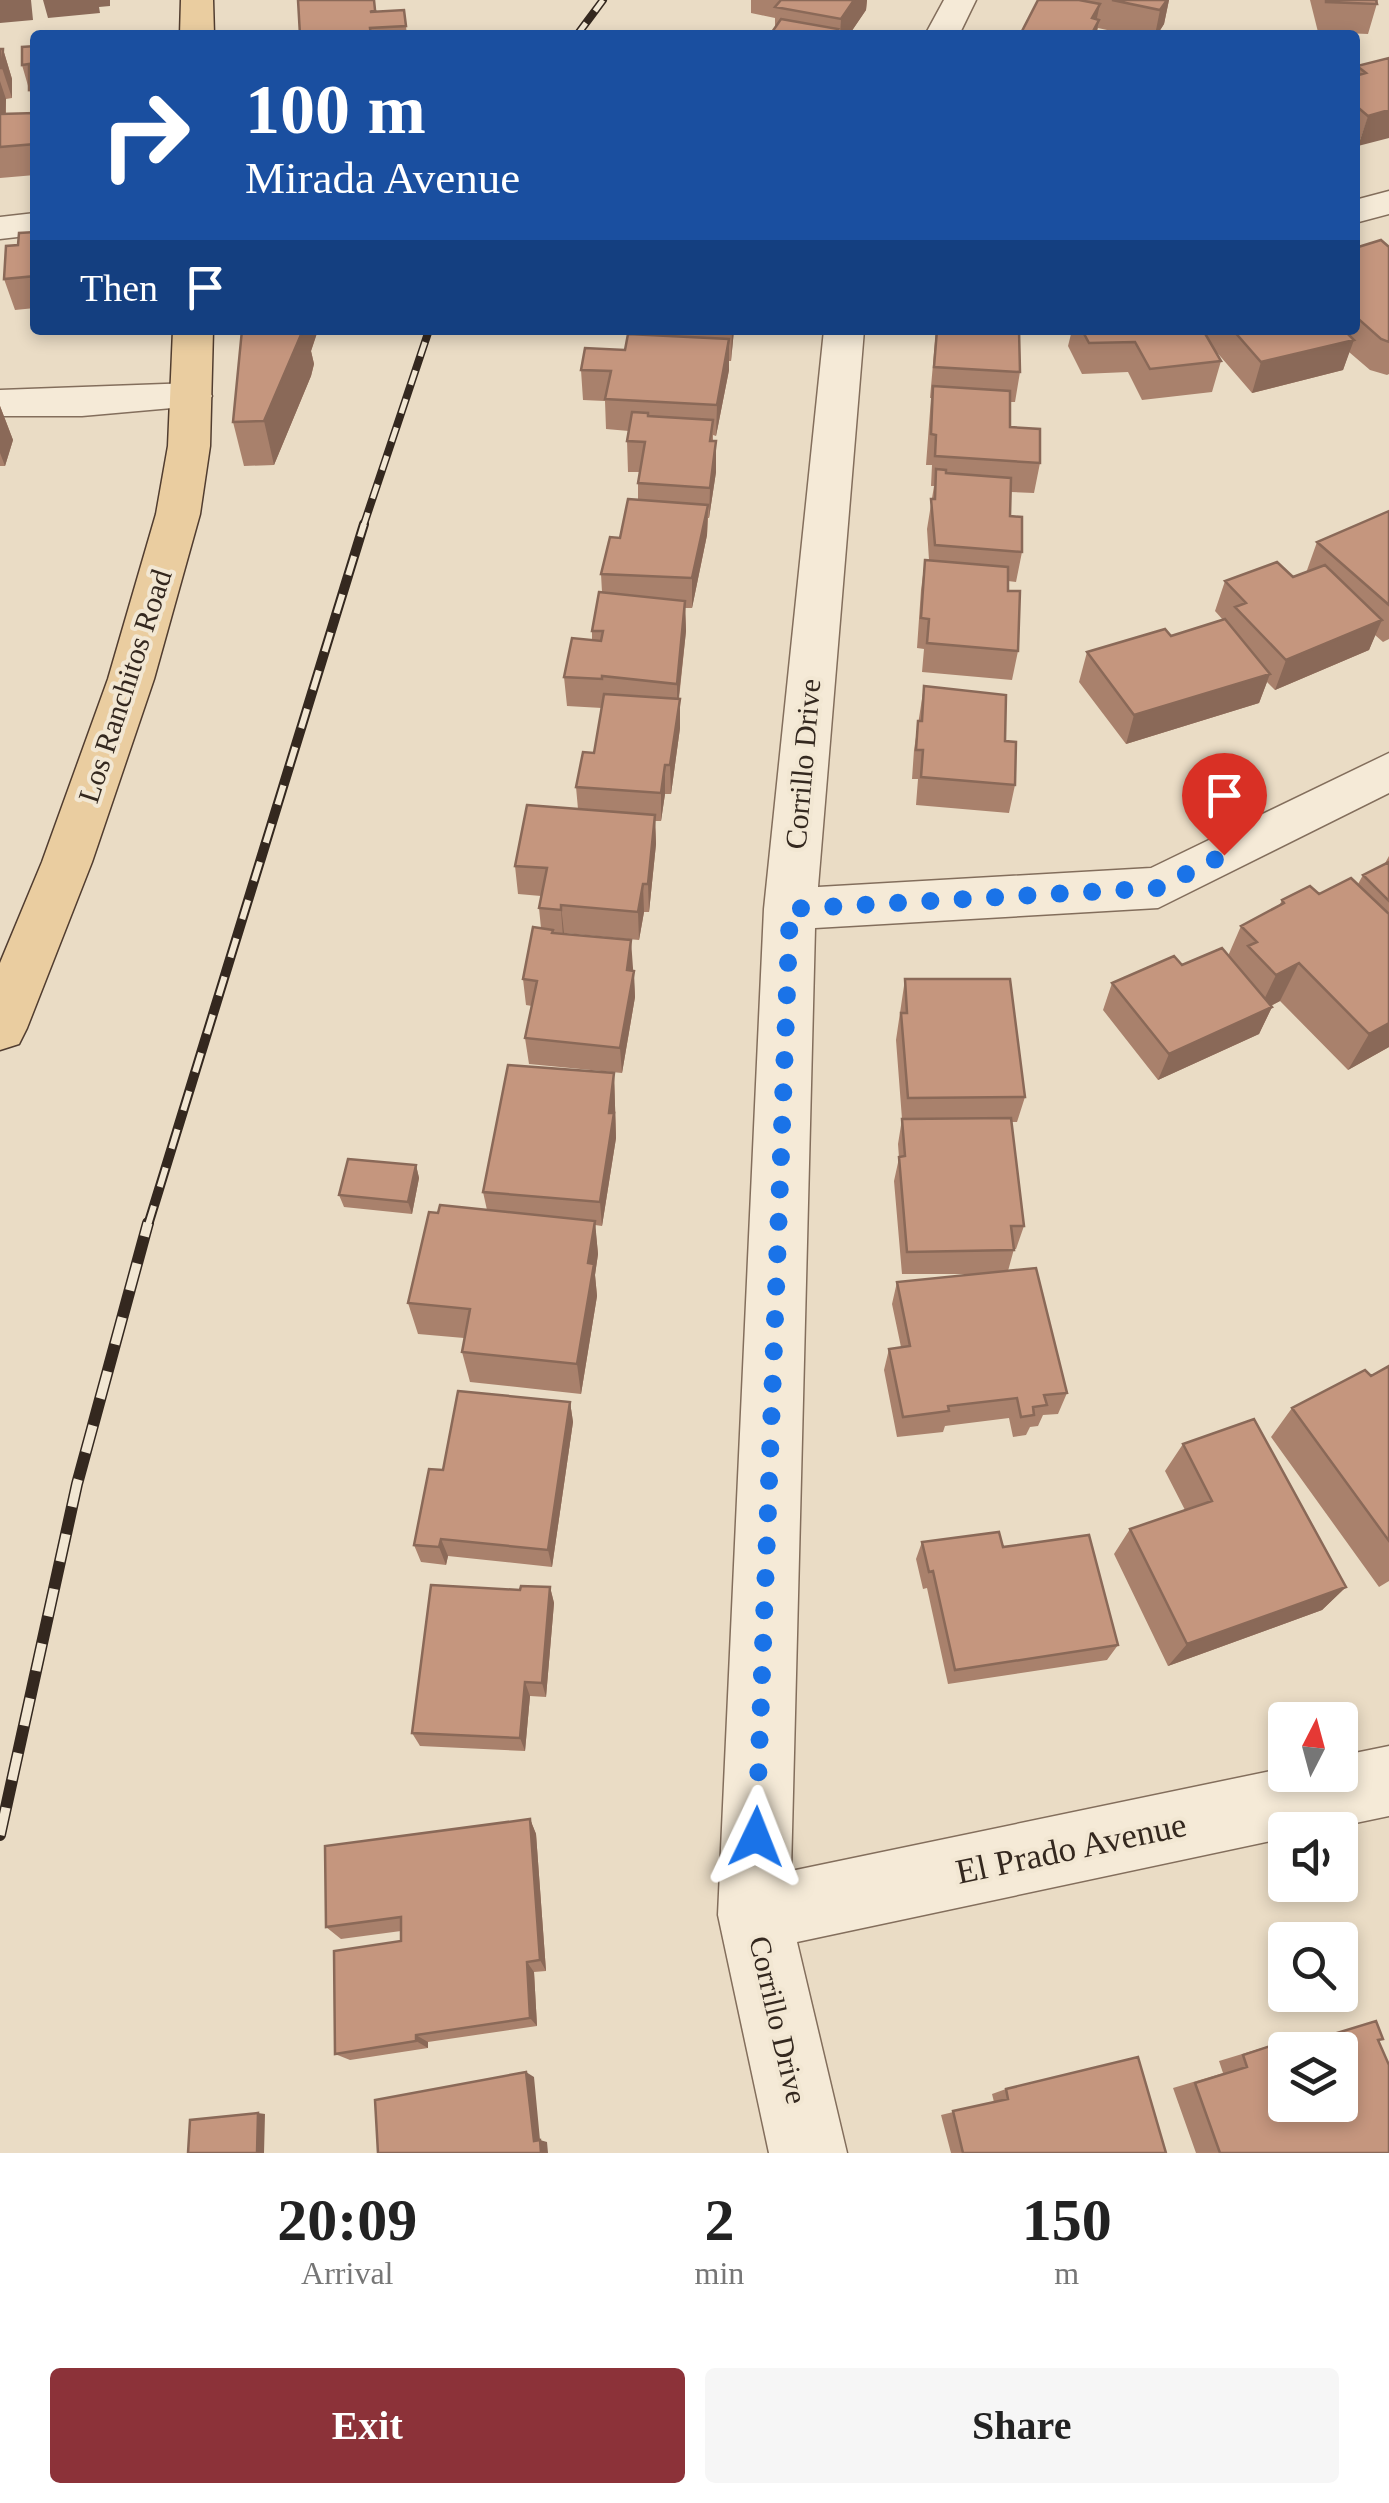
<!DOCTYPE html>
<style>
:root{--surface:#fff;--page:#f6f6f6;--text:#222;--muted:#767676;--accent:#8c3239}
body{margin:0;font-family:Georgia,serif;background:var(--page);color:var(--text);height:100vh;display:flex;flex-direction:column;font-size:38px;white-space:nowrap}
*{box-sizing:border-box;margin:0}
p{font-size:32px;color:var(--muted)}
.icon{flex:none;width:55px;height:55px;fill:none;stroke:currentColor;stroke-width:2;stroke-linecap:round;stroke-linejoin:round}
.map{position:relative;height:2153px;overflow:hidden}
.details{display:flex;flex-direction:column;background:var(--surface);flex:1}
.details>*{flex:none}
.guide{position:absolute;left:30px;top:30px;width:1330px;height:305px;border-radius:10px;box-shadow:0 5px 15px #0003;background:#1a4fa0;color:#fff;overflow:hidden}
.needle{width:65px;rotate:6deg}
.buttons{position:absolute;left:1268px;top:1702px;display:grid;gap:20px}
.buttons a{display:grid;place-items:center;width:90px;height:90px;border-radius:10px;background:var(--surface);box-shadow:0 5px 15px #0003;font-size:50px}
.pin{position:absolute;display:grid;place-items:center;width:85px;height:85px;color:#fff;margin:-102px -42px;border-radius:50% 50% 50% 0;rotate:-45deg;box-shadow:0 0 10px #0007}
.pin .icon{rotate:45deg}
.me{position:absolute;width:110px;margin:-55px;rotate:2deg;stroke-linejoin:round;filter:drop-shadow(0 0 8px #0008)}
.turn{display:flex;align-items:center;gap:35px;height:210px;padding:0 50px;font-size:45px}
.turn .icon{width:130px;height:130px;stroke-width:2.5}
.turn b{display:block;font-size:70px;line-height:85px}
.then{display:flex;align-items:center;height:95px;padding:0 50px;background:#0003;gap:20px;font-size:38px}
.eta{display:flex;justify-content:space-evenly;align-items:center;height:170px;text-align:center}
.eta b{font-size:60px;font-weight:700;line-height:70px}
.action{display:flex;gap:20px;margin-top:auto;padding:20px 50px}
.action a{flex:1;height:115px;border-radius:10px;background:var(--accent);color:#fff;font-size:40px;font-weight:700;line-height:115px;text-align:center}
.action a+a{background:var(--page);color:var(--text)}
.map>svg:first-child{display:block}
.lines{fill:none;stroke-linecap:round;stroke-linejoin:round}
.minor-casing{stroke:#836e5c;stroke-width:3}
.major-casing{stroke:#513d30;stroke-width:3}
.minor{fill:#f5ead7;fill-rule:evenodd}
.major{fill:#eacda0;fill-rule:evenodd}
.rail-far2-casing{stroke:#34281f;stroke-width:8}
.rail-far1-casing{stroke:#34281f;stroke-width:10}
.rail-casing{stroke:#34281f;stroke-width:12}
.rail-far2{stroke:#f2e7d3;stroke-width:5;stroke-dasharray:15;stroke-linecap:butt}
.rail-far1{stroke:#f2e7d3;stroke-width:6;stroke-dasharray:20;stroke-linecap:butt}
.rail{stroke:#f2e7d3;stroke-width:9;stroke-dasharray:28;stroke-linecap:butt}
.wall{fill:#a9816c}
.shaded-wall{fill:#8a6958}
.building{fill:#c5967e;stroke:#8a6958;stroke-width:2.5;fill-rule:evenodd}
.route{stroke:#1a73e8;stroke-width:18;stroke-dasharray:0 32.4}
.labels{text-anchor:middle;stroke-width:8;stroke-linejoin:round;paint-order:stroke}
.street-label{font-size:30px;fill:#34281f;stroke:#f2e7d3}
.near-street-label{font-size:35px;fill:#34281f;stroke:#f2e7d3}
</style>
<div class="map">
<svg width="1389" height="2153" viewBox="0 0 1389 2153">
<rect width="100%" height="100%" fill="#eadcc5"/>
<g class="lines">
<g class="minor-casing">
<path id="minor" d="M 944,0 L 976,0 L 959,35 L 925,35 Z
M 1389,191 L 1389,214 L 1355,223 L 1355,200 Z
M 35,213 L 35,235 L 0,239 L 0,217 Z
M 824,330 L 864,330 L 818,887 L 1151,868 L 1389,753 L 1389,793 L 1158,908 L 815,928 L 791,1871 L 1285,1768 L 1285,1775 L 1340,1775 L 1340,1756 L 1389,1746 L 1389,1816 L 1322,1830 L 1285,1830 L 1285,1838 L 797,1942 L 847,2153 L 769,2153 L 718,1915 L 764,909 Z
M 192,383 L 206,387 L 212,396 L 206,405 L 82,416 L 0,416 L 0,390 Z"/>
</g>
<g class="major-casing">
<path id="major" d="M 181,0 L 213,0 L 214,35 L 180,35 Z
M 173,330 L 213,330 L 210,446 L 200,514 L 154,679 L 92,862 L 27,1028 L 19,1044 L 0,1050 L 0,963 L 42,862 L 108,679 L 156,514 L 168,446 Z"/>
</g>
<use href="#minor" class="minor"/>
<use href="#major" class="major"/>
<g class="rail-far2-casing">
<path id="rail-far2" d="M 577,35 L 603,0
M 363,527 L 429,330"/>
</g>
<g class="rail-far1-casing">
<path id="rail-far1" d="M 148,1225 L 364,524"/>
</g>
<g class="rail-casing">
<path id="rail" d="M 0,1835 L 77,1484 L 148,1223"/>
</g>
<use href="#rail-far2" class="rail-far2"/>
<use href="#rail-far1" class="rail-far1"/>
<use href="#rail" class="rail"/>
</g>
<path class="wall" d="M 374,0 L 376,12 L 404,10 L 407,35 L 300,35 Z
M 751,0 L 867,0 L 866,10 L 849,35 L 770,35 L 775,28 L 775,18 L 751,13 Z
M 1038,0 L 1169,0 L 1164,24 L 1157,35 L 1130,35 L 1098,28 L 1096,35 Z
M 1310,0 L 1378,0 L 1368,34 L 1318,32 Z
M 35,46 L 35,110 L 22,65 Z
M 0,49 L 3,49 L 12,79 L 12,98 L 6,99 L 6,114 L 35,113 L 35,175 L 0,178 Z
M 1389,58 L 1358,146 L 1355,144 L 1355,72 L 1357,66 Z
M 35,232 L 35,308 L 15,310 L 4,279 L 18,245 Z
M 1389,247 L 1389,374 L 1387,375 L 1370,370 L 1349,352 L 1343,370 L 1252,393 L 1214,349 L 1221,361 L 1212,392 L 1142,400 L 1128,372 L 1082,374 L 1068,346 L 1072,330 L 1355,330 L 1355,248 Z
M 242,330 L 318,330 L 311,351 L 314,364 L 311,376 L 274,465 L 244,466 L 233,422 Z
M 661,330 L 734,330 L 731,361 L 729,361 L 729,370 L 716,436 L 713,435 L 713,441 L 716,441 L 716,472 L 709,518 L 708,518 L 707,535 L 692,608 L 685,608 L 686,631 L 679,699 L 680,699 L 680,728 L 671,794 L 665,794 L 661,821 L 655,821 L 656,844 L 649,912 L 644,912 L 639,940 L 564,933 L 564,934 L 633,968 L 635,997 L 622,1073 L 529,1064 L 525,1038 L 532,1006 L 526,1005 L 523,979 L 541,928 L 539,908 L 541,896 L 518,894 L 515,866 L 578,809 L 576,787 L 594,753 L 602,708 L 567,706 L 564,677 L 592,640 L 592,631 L 602,592 L 601,574 L 638,500 L 638,483 L 640,472 L 628,472 L 627,441 L 629,431 L 606,429 L 605,401 L 583,400 L 581,370 L 661,335 Z
M 936,330 L 1019,330 L 1020,372 L 1015,402 L 1010,402 L 1010,427 L 1040,463 L 1034,493 L 1011,492 L 1010,516 L 1022,552 L 1016,582 L 1008,581 L 1008,591 L 1018,651 L 1012,680 L 922,672 L 924,649 L 917,648 L 921,590 L 925,560 L 929,560 L 927,529 L 934,486 L 931,486 L 932,465 L 926,465 L 931,398 L 930,398 Z
M 0,406 L 13,440 L 5,466 L 0,466 Z
M 1389,511 L 1389,639 L 1383,642 L 1375,635 L 1369,650 L 1275,690 L 1267,682 L 1259,703 L 1126,744 L 1079,682 L 1087,652 L 1171,636 L 1223,620 L 1215,611 L 1225,581 L 1293,577 L 1306,573 L 1317,542 Z
M 924,686 L 1005,741 L 1015,785 L 1009,813 L 916,805 L 918,779 L 912,779 L 914,750 Z
M 1389,856 L 1389,1047 L 1348,1070 L 1280,1001 L 1271,1006 L 1272,1007 L 1259,1034 L 1158,1080 L 1103,1010 L 1112,983 L 1228,956 L 1241,926 L 1279,906 L 1282,900 L 1319,894 L 1358,884 L 1363,875 L 1384,865 Z
M 905,979 L 1025,1097 L 1017,1122 L 1011,1122 L 1024,1226 L 1016,1249 L 1014,1249 L 1008,1271 L 1067,1393 L 1058,1414 L 1043,1415 L 1038,1426 L 1030,1427 L 1026,1435 L 1013,1437 L 1009,1418 L 945,1426 L 943,1432 L 897,1437 L 884,1370 L 889,1349 L 901,1347 L 892,1304 L 897,1282 L 977,1274 L 902,1274 L 894,1181 L 899,1158 L 898,1144 L 902,1119 L 896,1040 Z
M 614,1073 L 616,1138 L 602,1226 L 595,1225 L 598,1254 L 595,1275 L 597,1296 L 581,1394 L 470,1382 L 462,1352 L 464,1338 L 418,1334 L 408,1303 L 438,1213 L 487,1210 L 483,1192 Z
M 416,1165 L 419,1178 L 412,1214 L 344,1207 L 339,1195 Z
M 1389,1366 L 1389,1581 L 1379,1587 L 1271,1437 L 1292,1408 L 1371,1376 Z
M 570,1402 L 573,1422 L 552,1567 L 448,1556 L 446,1565 L 421,1562 L 414,1545 L 443,1470 Z
M 1183,1444 L 1346,1587 L 1322,1610 L 1168,1666 L 1114,1554 L 1130,1529 L 1185,1510 L 1165,1471 Z
M 922,1542 L 1003,1547 L 1118,1645 L 1107,1660 L 948,1684 L 927,1588 L 923,1589 L 916,1559 Z
M 550,1587 L 554,1603 L 546,1697 L 530,1696 L 525,1751 L 420,1746 L 412,1733 L 520,1590 Z
M 530,1819 L 536,1834 L 546,1971 L 534,1972 L 537,2026 L 428,2042 L 428,2048 L 350,2060 L 335,2054 L 401,1941 L 401,1931 L 341,1939 L 326,1927 Z
M 1376,2021 L 1389,2153 L 1196,2153 L 1173,2088 L 1223,2073 L 1219,2061 L 1298,2037 L 1301,2043 Z
M 1006,2089 L 1166,2153 L 951,2153 L 941,2115 L 994,2102 L 992,2094 Z"/>
<path class="shaded-wall" d="M 0,0 L 31,0 L 33,20 L 0,23 Z
M 43,0 L 110,0 L 110,6 L 99,7 L 100,13 L 48,18 Z
M 854,0 L 867,0 L 866,10 L 849,35 L 840,35 L 841,19 Z
M 1167,0 L 1169,0 L 1164,24 L 1157,35 L 1155,35 L 1160,10 Z
M 1100,4 L 1095,27 L 1099,20 L 1096,35 L 1088,35 L 1092,18 Z
M 3,49 L 12,79 L 12,98 L 2,68 Z
M 0,81 L 6,99 L 5,124 L 0,124 Z
M 1389,110 L 1389,138 L 1358,146 L 1368,116 Z
M 298,330 L 318,330 L 311,351 L 314,364 L 311,376 L 274,465 L 264,421 Z
M 732,330 L 734,330 L 731,361 Z
M 729,339 L 729,370 L 716,436 L 717,405 Z
M 1354,340 L 1343,370 L 1252,393 L 1261,362 Z
M 0,406 L 13,440 L 5,466 L 0,453 Z
M 716,441 L 716,472 L 709,518 L 710,488 Z
M 708,505 L 707,535 L 692,608 L 692,578 Z
M 685,601 L 686,631 L 677,713 L 677,684 Z
M 1382,620 L 1369,650 L 1275,690 L 1286,660 Z
M 1270,674 L 1259,703 L 1126,744 L 1134,715 Z
M 680,699 L 680,728 L 671,794 L 670,765 Z
M 665,765 L 665,794 L 661,821 L 661,793 Z
M 655,815 L 656,844 L 649,912 L 648,884 Z
M 643,884 L 644,912 L 639,940 L 638,912 Z
M 561,905 L 564,933 L 563,937 L 561,910 Z
M 631,940 L 633,968 L 628,997 L 627,970 Z
M 1299,963 L 1280,1001 L 1258,1012 L 1276,975 Z
M 634,971 L 635,997 L 622,1073 L 620,1048 Z
M 1272,1007 L 1259,1034 L 1158,1080 L 1169,1054 Z
M 1389,1023 L 1389,1047 L 1348,1070 L 1369,1034 Z
M 614,1073 L 616,1138 L 602,1226 L 600,1202 Z
M 416,1165 L 419,1178 L 412,1214 L 408,1202 Z
M 595,1221 L 598,1254 L 595,1275 L 597,1296 L 581,1394 L 577,1364 L 588,1263 Z
M 570,1402 L 573,1422 L 552,1567 L 548,1550 Z
M 441,1539 L 448,1556 L 446,1565 L 439,1547 Z
M 550,1587 L 554,1603 L 546,1697 L 542,1683 Z
M 1346,1587 L 1322,1610 L 1168,1666 L 1187,1644 Z
M 525,1682 L 530,1696 L 525,1751 L 520,1738 Z
M 530,1819 L 536,1834 L 546,1971 L 540,1960 Z
M 527,1962 L 534,1972 L 537,2026 L 530,2018 Z
M 416,2035 L 428,2042 L 428,2048 L 416,2041 Z
M 526,2072 L 534,2077 L 540,2140 L 547,2142 L 548,2153 L 541,2153 L 534,2141 Z
M 258,2113 L 265,2114 L 264,2153 L 257,2153 Z"/>
<path class="building" d="M 298,0 L 374,0 L 375,10 L 370,12 L 404,10 L 406,26 L 370,28 L 371,35 L 300,35 Z
M 781,0 L 854,0 L 841,19 L 775,7 Z
M 1038,0 L 1079,0 L 1100,4 L 1092,18 L 1099,20 L 1091,35 L 1020,35 Z
M 1112,0 L 1167,0 L 1160,10 Z
M 1326,0 L 1376,0 L 1377,4 L 1326,2 Z
M 781,19 L 838,29 L 833,35 L 770,35 Z
M 35,46 L 35,89 L 29,90 L 29,64 L 22,65 L 22,47 Z
M 0,49 L 3,49 L 2,68 L 0,68 Z
M 1389,58 L 1389,110 L 1368,116 L 1355,105 L 1355,76 L 1366,73 L 1357,66 Z
M 35,113 L 35,144 L 0,147 L 0,114 Z
M 35,232 L 35,276 L 4,279 L 6,246 L 18,245 L 19,233 Z
M 1381,240 L 1389,247 L 1389,342 L 1381,339 L 1355,316 L 1355,248 Z
M 242,330 L 303,330 L 264,421 L 233,422 Z
M 937,330 L 1019,330 L 1020,372 L 934,367 Z
M 1082,330 L 1203,330 L 1221,361 L 1150,369 L 1135,342 L 1089,343 Z
M 1233,330 L 1344,330 L 1354,340 L 1261,362 Z
M 628,334 L 729,339 L 717,405 L 605,399 L 611,371 L 581,370 L 585,348 L 625,350 Z
M 933,386 L 1010,391 L 1010,427 L 1040,429 L 1040,463 L 935,456 L 936,435 L 931,434 Z
M 632,412 L 648,413 L 648,416 L 713,420 L 710,441 L 716,441 L 710,488 L 638,483 L 645,442 L 627,441 Z
M 936,469 L 946,470 L 946,473 L 1011,478 L 1010,516 L 1022,517 L 1022,552 L 935,545 L 931,499 L 935,499 Z
M 628,499 L 708,505 L 692,578 L 601,574 L 610,537 L 620,538 Z
M 1389,511 L 1389,605 L 1317,542 Z
M 925,560 L 1008,567 L 1008,591 L 1020,591 L 1018,651 L 927,643 L 929,619 L 921,618 Z
M 1277,562 L 1293,577 L 1325,565 L 1382,620 L 1286,660 L 1235,607 L 1246,603 L 1225,581 Z
M 599,592 L 685,601 L 677,684 L 602,676 L 602,679 L 564,677 L 572,638 L 601,641 L 603,631 L 592,631 Z
M 1225,619 L 1270,674 L 1134,715 L 1087,652 L 1165,629 L 1171,636 Z
M 924,686 L 1006,695 L 1005,741 L 1016,742 L 1015,785 L 921,777 L 923,750 L 916,750 L 918,721 L 922,721 Z
M 604,694 L 680,699 L 670,765 L 665,765 L 661,793 L 576,787 L 583,752 L 594,753 Z
M 527,805 L 655,815 L 648,884 L 643,884 L 638,912 L 561,905 L 561,910 L 539,908 L 547,868 L 515,866 Z
M 1389,862 L 1389,901 L 1363,875 Z
M 1351,878 L 1389,914 L 1389,1023 L 1369,1034 L 1299,963 L 1276,975 L 1248,946 L 1257,942 L 1241,926 L 1284,903 L 1282,900 L 1310,886 L 1319,894 Z
M 533,927 L 553,930 L 552,933 L 631,940 L 627,970 L 634,971 L 620,1048 L 525,1038 L 537,981 L 523,979 Z
M 1222,948 L 1272,1007 L 1169,1054 L 1112,983 L 1174,956 L 1182,965 Z
M 905,979 L 1010,979 L 1025,1097 L 908,1098 L 901,1013 L 907,1013 Z
M 508,1065 L 614,1073 L 609,1113 L 614,1113 L 600,1202 L 483,1192 Z
M 1011,1118 L 1024,1226 L 1011,1226 L 1014,1250 L 907,1252 L 899,1157 L 905,1156 L 902,1119 Z
M 348,1159 L 416,1165 L 408,1202 L 339,1195 Z
M 440,1205 L 595,1221 L 588,1263 L 594,1264 L 577,1364 L 462,1352 L 470,1309 L 408,1303 L 429,1212 L 438,1213 Z
M 1036,1268 L 1067,1393 L 1044,1395 L 1047,1405 L 1033,1407 L 1034,1415 L 1021,1417 L 1017,1398 L 948,1406 L 949,1411 L 903,1417 L 889,1349 L 910,1346 L 897,1282 Z
M 1389,1366 L 1389,1541 L 1292,1408 L 1365,1370 L 1371,1376 Z
M 458,1391 L 570,1402 L 548,1550 L 441,1539 L 439,1547 L 414,1545 L 429,1469 L 443,1470 Z
M 1254,1419 L 1346,1587 L 1187,1644 L 1130,1529 L 1212,1501 L 1183,1444 Z
M 999,1532 L 1003,1547 L 1089,1535 L 1118,1645 L 955,1670 L 933,1571 L 929,1572 L 922,1542 Z
M 431,1585 L 520,1590 L 521,1586 L 550,1587 L 542,1683 L 525,1682 L 520,1738 L 412,1733 Z
M 530,1819 L 540,1960 L 527,1962 L 530,2018 L 416,2035 L 416,2041 L 335,2054 L 334,1951 L 401,1941 L 401,1917 L 326,1927 L 325,1846 Z
M 1376,2021 L 1383,2039 L 1378,2040 L 1389,2065 L 1389,2153 L 1220,2153 L 1195,2083 L 1247,2067 L 1243,2055 L 1298,2037 L 1301,2044 ZM 1285,2050 L 1340,2050 L 1340,2105 L 1285,2105 Z
M 1138,2057 L 1166,2153 L 963,2153 L 953,2111 L 1008,2099 L 1006,2089 Z
M 526,2072 L 534,2141 L 540,2140 L 541,2153 L 378,2153 L 375,2100 Z
M 258,2113 L 257,2153 L 188,2153 L 190,2120 Z"/>
<g class="lines">
<path class="route" d="M 756,1837 L 790,909 L 1158,888 L 1224,855"/>
</g>
<g class="labels">
<g class="street-label">
<text transform="translate(125 686) rotate(-72)" y="10">Los Ranchitos Road</text>
<text transform="translate(803 764) rotate(-85)" y="10">Corrillo Drive</text>
<text transform="translate(778 2020) rotate(77)" y="10">Corrillo Drive</text>
</g>
<g class="near-street-label">
<text transform="translate(1071 1848) rotate(-12)" y="12">El Prado Avenue</text>
</g>
</g>
</svg>
<div class="buttons">
<a><svg class="needle" viewBox="-14 -14 28 28"><path d="M0-13l5 13h-10z" fill="#e53935"/><path d="M0 13l5-13h-10z" fill="#767676"/></svg></a>
<a><svg class="icon" aria-label="sound" viewBox="0 0 24 24"><path d="M4 9h4l5-4v14l-5-4H4zM17 9q2 3 0 6"/></svg></a>
<a><svg class="icon" aria-label="search" viewBox="0 0 24 24"><circle cx="10" cy="10" r="6"/><path d="M15 15l6 6"/></svg></a>
<a><svg class="icon" aria-label="layers" viewBox="0 0 24 24"><path d="M12 4l9 5-9 5-9-5zM3 14l9 5 9-5"/></svg></a>
</div>
<div class="pin" style="left:1224px;top:855px;background:#d93025"><svg class="icon" aria-label="arrive" viewBox="0 0 24 24"><path d="M6 21V4h12l-3 4 3 4H6"/></svg></div>
<svg class="me" style="left:756px;top:1837px" viewBox="-20 -20 40 40"><path d="M0-17L14 15 0 8-14 15z" fill="#1a73e8" stroke="#fff" stroke-width="4"/></svg>
<div class="guide">
<div class="turn"><svg class="icon" aria-label="right" viewBox="0 0 24 24"><path d="M7 20v-9h11M14 6l5 5-5 5"/></svg><div><b>100 m</b>Mirada Avenue</div></div>
<div class="then">Then<svg class="icon" aria-label="arrive" viewBox="0 0 24 24"><path d="M6 21V4h12l-3 4 3 4H6"/></svg></div>
</div>
</div>
<section class="details">
<div class="eta">
<div><b>20:09</b><p>Arrival</p></div>
<div><b>2</b><p>min</p></div>
<div><b>150</b><p>m</p></div>
</div>
<div class="action"><a>Exit</a><a>Share</a></div>
</section>
